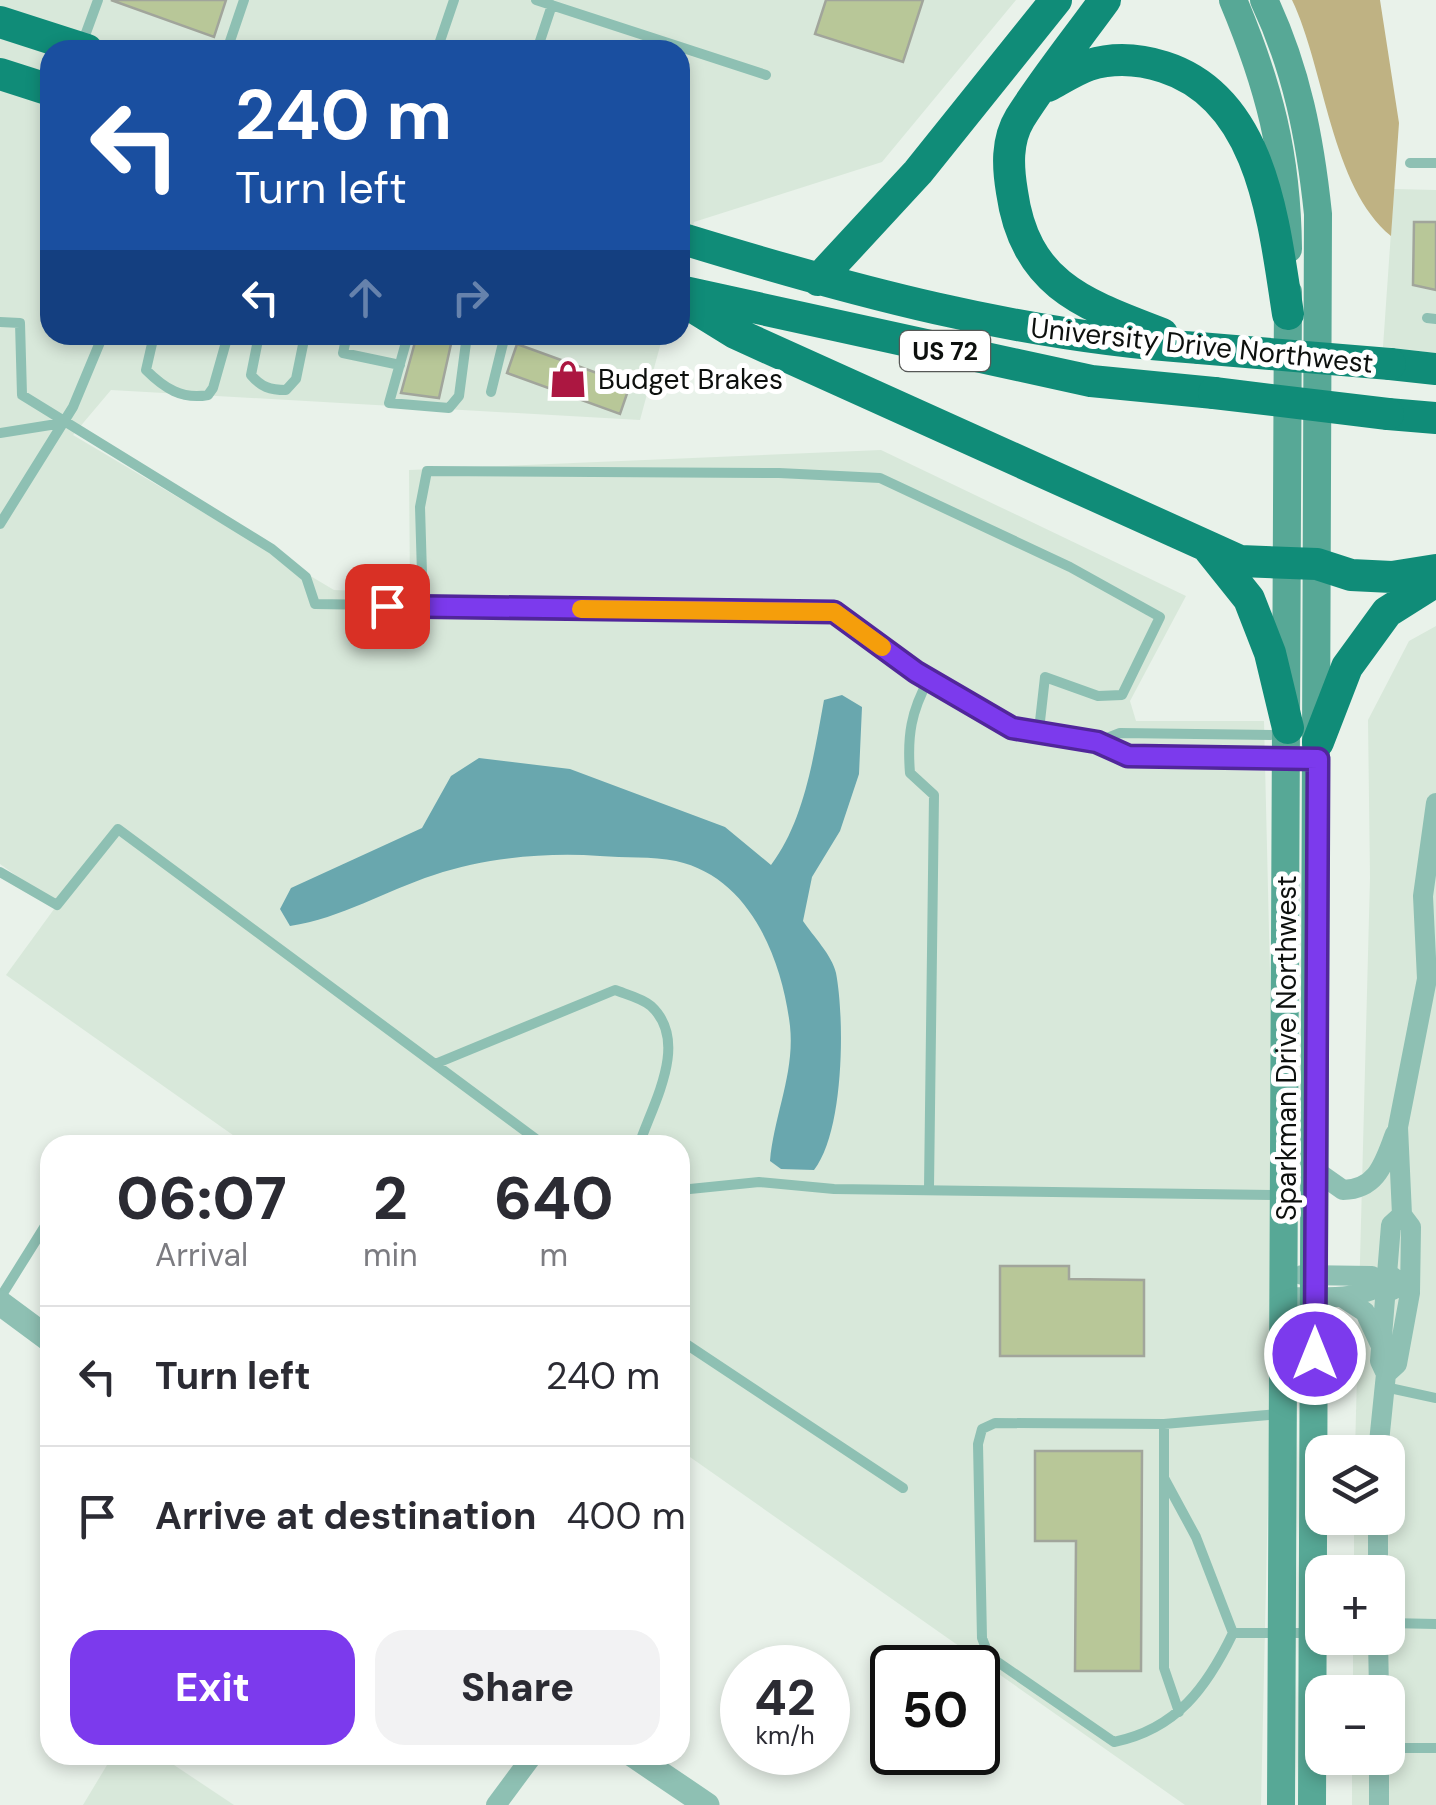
<!DOCTYPE html>
<meta charset="utf-8">
<style>
:root{--surface:#fff;--page:#f2f2f3;--text:#2b2b33;--muted:#7c7c81;--line:#e1e1e2;--accent:#7c3aed}
body{margin:0;font-family:"DM Sans",sans-serif;background:var(--page);color:var(--text);height:100vh;display:flex;flex-direction:column;font-size:38px;white-space:nowrap}
*{box-sizing:border-box;margin:0}
p{font-size:32px;color:var(--muted)}
.icon{flex:none;width:55px;height:55px;fill:none;stroke:currentColor;stroke-width:2;stroke-linecap:round;stroke-linejoin:round}
.map{position:relative;flex:1;overflow:hidden}
.details{position:absolute;left:40px;top:1135px;width:650px;height:630px;display:flex;flex-direction:column;background:var(--surface);border-radius:30px;box-shadow:0 5px 15px #0003}
.details>*{flex:none}
.top-card{position:absolute;left:40px;top:40px;width:650px;height:305px;border-radius:30px;box-shadow:0 5px 15px #0003;background:#1a4fa0;color:#fff;overflow:hidden}
.buttons{position:absolute;left:1305px;top:1435px;display:grid;gap:20px}
.buttons a{display:grid;place-items:center;width:100px;height:100px;border-radius:20px;background:var(--surface);box-shadow:0 5px 15px #0003;font-size:50px}
.speed{position:absolute;left:720px;top:1645px;display:flex;gap:20px;font-size:50px;font-weight:700;text-align:center}
.speed>*{display:grid;place-content:center;width:130px;height:130px;border-radius:50%;background:var(--surface);box-shadow:0 5px 15px #0003;line-height:1}
.speed small{font-size:25px;font-weight:400}
.speed .limit{border:5px solid #111;border-radius:15px;background:#fff;color:#111}
.pin{position:absolute;display:grid;place-items:center;width:85px;height:85px;color:#fff;margin:-42px;border-radius:20px;box-shadow:0 5px 15px #0006}
.me{position:absolute;width:110px;margin:-55px;rotate:0deg;stroke-linejoin:round;filter:drop-shadow(0 0 8px #0008)}
.turn{display:flex;align-items:center;gap:35px;height:210px;padding:0 30px;font-size:45px}
.turn .icon{width:130px;height:130px;stroke-width:2.5}
.turn b{display:block;font-size:70px;line-height:85px}
.lanes{display:flex;align-items:center;height:95px;padding:0 30px;background:#0003;justify-content:center;gap:50px;direction:ltr}
.lanes .off{opacity:.35}
.eta{display:flex;justify-content:space-evenly;align-items:center;height:170px;text-align:center}
.eta b{font-size:60px;font-weight:800;line-height:70px}
.primary-button{display:flex;gap:20px;margin-top:auto;padding:20px 30px}
.primary-button a{flex:1;height:115px;border-radius:30px;background:var(--accent);color:#fff;font-size:40px;font-weight:800;line-height:115px;text-align:center}
.primary-button a+a{background:var(--page);color:var(--text)}
ul{padding:0;list-style:none}
li{display:flex;align-items:center;gap:30px;height:140px;padding:0 30px;border-top:2px solid var(--line)}
li div{flex:1}
li b{display:block;font-size:38px}
li em{font-style:normal}
.map>svg:first-child{display:block}
.built{fill:#d8e8da}
.forest{fill:#bfb283}
.water{fill:#69a7ae}
.building{fill:#b8c798;stroke:#a1a59b;stroke-width:2.5}
.lines{fill:none;stroke-linecap:round;stroke-linejoin:round}
.service{stroke:#8ec0b3;stroke-width:10}
.minor{stroke:#8ec0b3;stroke-width:20}
.tertiary{stroke:#8ec0b3;stroke-width:25}
.secondary{stroke:#57a896;stroke-width:28}
.trunk{stroke:#108c78;stroke-width:32}
.trunk-bridge{stroke:#108c78;stroke-width:32}
.route-casing{stroke:#51269a;stroke-width:25}
.route{stroke:#7c3aed;stroke-width:18}
.slow{stroke:#f59e0b;stroke-width:18}
.labels{text-anchor:middle;stroke-width:10;stroke-linejoin:round;paint-order:stroke}
.shield{fill:#fff;stroke:#565856;stroke-width:2.5}
.shield-label{font-size:25px;font-weight:bold;fill:#0d100e}
.street-label{font-size:28px;fill:#0d100e;stroke:#fff}
.poi-label{font-size:28px;fill:#0d100e;stroke:#fff;text-anchor:start}
</style>
<div class="map">
<svg width="1436" height="1805" viewBox="0 0 1436 1805">
<rect width="100%" height="100%" fill="#e9f2ea"/>
<path class="built" d="M 0,0 L 1016,0 L 882,162 L 694,222 L 680,273 L 680,50 L 50,50 L 50,335 L 663,335 L 640,420 L 111,390 L 73,435 L 334,590 L 410,593 L 409,470 L 881,450 L 1186,596 L 1130,701 L 1136,721 L 1264,721 L 1275,1185 L 1261,1805 L 1185,1805 L 680,1450 L 680,1145 L 247,1145 L 6,975 L 57,905 L 0,864 Z
M 1394,189 L 1436,190 L 1436,353 L 1383,347 Z
M 1436,626 L 1436,1805 L 1352,1805 L 1352,1758 L 1388,1758 L 1388,1692 L 1353,1692 L 1353,1638 L 1388,1638 L 1388,1572 L 1354,1572 L 1354,1518 L 1388,1518 L 1388,1452 L 1355,1452 L 1370,878 L 1368,720 L 1409,641 Z
M 113,1755 L 159,1755 L 234,1805 L 83,1805 Z"/>
<path class="forest" d="M 1292,0 L 1380,0 L 1399,123 L 1391,236 C 1331,187 1325,69 1292,0 Z"/>
<path class="water" d="M 842,695 L 862,707 L 859,774 L 840,831 L 812,877 L 803,921 C 813,936 832,955 836,973 C 845,1020 844,1132 814,1170 L 781,1169 L 770,1161 C 774,1115 795,1073 790,1026 C 782,959 750,877 676,861 C 652,856 624,858 600,856 C 546,852 485,858 434,875 C 385,891 342,918 290,926 L 280,909 L 291,888 L 422,828 L 451,776 L 479,758 L 570,769 L 725,827 L 771,865 C 805,820 814,754 824,700 Z"/>
<path class="building" d="M 111,0 L 226,0 L 214,37 Z
M 826,0 L 923,0 L 903,62 L 815,34 Z
M 1414,222 L 1436,222 L 1436,290 L 1413,285 Z
M 417,335 L 453,335 L 439,398 L 401,393 Z
M 517,344 L 630,385 L 620,414 L 507,373 Z
M 1000,1266 L 1069,1266 L 1069,1279 L 1144,1280 L 1144,1356 L 1000,1356 Z
M 1035,1451 L 1142,1451 L 1141,1671 L 1075,1671 L 1076,1541 L 1035,1541 Z"/>
<g class="lines">
<path class="service" d="M 536,0 L 766,75
M 83,41 L 98,0
M 227,50 L 244,0
M 437,50 L 454,0
M 537,50 L 552,5
M 1410,163 L 1436,163
M 1427,318 L 1436,319
M 0,322 L 20,323 L 22,395 L 272,549 L 306,577 L 315,604 L 834,612 L 916,672 L 1012,729 L 1097,742 L 1128,756 L 1315,759
M 154,335 L 146,370 C 164,388 182,400 208,395 L 213,388 L 228,335
M 259,335 L 251,375 C 261,387 270,390 286,390 L 296,379 L 305,335
M 347,335 L 343,353 L 400,365
M 408,335 L 389,403 L 449,408 L 459,396 L 467,335
M 491,392 L 505,335
M 0,433 L 63,423
M 0,524 L 73,407 L 103,335
M 423,607 L 420,507 L 427,471 L 779,473 L 880,478 L 1070,567 L 1160,617 L 1122,695 L 1098,696 L 1045,677 L 1039,730
M 929,679 C 911,711 907,736 910,773 L 934,795 L 929,1188
M 1097,742 L 1120,733 L 1282,735
M 0,872 L 57,905 L 118,829 L 544,1145
M 435,1064 L 615,990 C 625,994 642,998 651,1006 C 690,1042 653,1103 639,1145
M 680,1190 L 759,1182 L 834,1189 L 1280,1195
M 0,1298 L 50,1218
M 680,1340 L 903,1488
M 1385,1387 L 1436,1398
M 1279,1414 L 1164,1424 L 995,1423 L 982,1429 L 978,1444 L 982,1638 L 989,1656 L 1114,1742 C 1177,1729 1207,1687 1233,1633 L 1312,1633
M 1164,1424 L 1164,1478 L 1196,1537 L 1233,1633
M 1164,1478 L 1164,1668 L 1179,1712
M 1388,1623 L 1436,1624
M 1388,1748 L 1436,1748"/>
<path class="minor" d="M 1316,1171 L 1343,1190 C 1378,1189 1384,1162 1395,1134
M 1302,1275 L 1372,1276 L 1393,1290
M 1285,1297 C 1320,1297 1365,1303 1393,1277
M 1342,1297 L 1365,1312 L 1380,1344
M 1386,1374 L 1397,1364 L 1410,1293 L 1411,1227 L 1402,1215 L 1398,1127 L 1427,979 L 1423,896 L 1436,803
M 1378,1452 L 1386,1374 L 1380,1361 L 1391,1225 L 1402,1215
M 1378,1518 L 1378,1572
M 1378,1638 L 1379,1692
M 1379,1758 L 1379,1805
M 496,1805 L 533,1755"/>
<path class="tertiary" d="M 0,1303 L 50,1340
M 633,1755 L 707,1805"/>
<path class="secondary" d="M 1233,0 C 1269,86 1287,154 1288,249
M 1264,0 C 1297,70 1310,138 1318,214 L 1312,1805
M 1281,1805 L 1288,292"/>
<path class="trunk" d="M 1105,0 C 1079,36 1043,81 1020,118 C 1006,141 1008,168 1012,192 C 1025,285 1084,304 1162,334
M 0,22 L 87,50
M 0,74 L 50,90
M 1048,86 C 1061,79 1075,70 1089,65 C 1115,57 1139,59 1164,67 C 1264,99 1274,226 1288,314
M 680,238 C 849,290 1021,337 1199,348
M 818,280 L 918,172 L 1056,0
M 684,292 L 1091,381 L 1214,393
M 680,299 L 735,333 L 1240,561 L 1317,564 L 1351,575 L 1392,577 L 1436,570
M 1390,364 L 1436,369
M 1388,414 L 1436,418
M 1209,549 L 1249,599 L 1270,653 L 1288,728
M 1318,742 L 1347,667 L 1387,612 L 1436,581"/>
<path class="trunk-bridge" d="M 1199,348 L 1390,364
M 1214,393 L 1388,414"/>
</g>
<g class="lines">
<g class="route-casing">
<path id="route" d="M 387,606 L 834,612 L 916,672 L 1012,728 L 1097,742 L 1128,756 L 1318,759 L 1315,1354"/>
</g>
<use href="#route" class="route"/>
<path class="slow" d="M 581,609 L 834,612 L 882,647"/>
</g>
<defs>
<g id="shop-bare" transform="scale(3)"><path d="M-5-2.5h2.3a2.7 3.5 0 0 1 5.4 0H5L5.5 6h-11ZM-1.5-2.5h3a1.5 2.3 0 0 0-3 0Z" fill="#ac1741" stroke="#fff" stroke-width="2.5" paint-order="stroke"/></g>
</defs>
<g fill-rule="evenodd">
<use href="#shop-bare" x="568" y="379"/>
</g>
<g class="labels">
<rect class="shield" x="900" y="331" width="90" height="40" rx="8"/>
<g class="shield-label">
<text x="945" y="360">US 72</text>
</g>
<g class="street-label">
<text transform="translate(1202 345) rotate(6)" y="10">University Drive Northwest</text>
<text transform="translate(1286 1048) rotate(-90)" y="10">Sparkman Drive Northwest</text>
</g>
<g class="poi-label">
<text x="598" y="389">Budget Brakes</text>
</g>
</g>
</svg>
<div class="buttons">
<a><svg class="icon" aria-label="layers" viewBox="0 0 24 24"><path d="M12 4l9 5-9 5-9-5zM3 14l9 5 9-5"/></svg></a>
<a>+</a>
<a>−</a>
</div>
<div class="speed"><div>42<small>km/h</small></div><div class="limit">50</div></div>
<div class="pin" style="left:387px;top:606px;background:#d93025"><svg class="icon" aria-label="arrive" viewBox="0 0 24 24"><path d="M6 21V4h12l-3 4 3 4H6"/></svg></div>
<svg class="me" style="left:1315px;top:1354px" viewBox="-20 -20 40 40"><circle r="17" fill="#7c3aed" stroke="#fff" stroke-width="3"/><path d="M0-11L8 9 0 5-8 9z" fill="#fff"/></svg>
<div class="top-card">
<div class="turn"><svg class="icon" aria-label="left" viewBox="0 0 24 24"><path d="M17 20v-9H6M10 6l-5 5 5 5"/></svg><div><b>240 m</b>Turn left</div></div>
<div class="lanes"><svg class="icon" aria-label="left" viewBox="0 0 24 24"><path d="M17 20v-9H6M10 6l-5 5 5 5"/></svg><svg class="icon off" aria-label="ahead" viewBox="0 0 24 24"><path d="M12 20V5M6 11l6-6 6 6"/></svg><svg class="icon off" aria-label="right" viewBox="0 0 24 24"><path d="M7 20v-9h11M14 6l5 5-5 5"/></svg></div>
</div>
<section class="details">
<div class="eta">
<div><b>06:07</b><p>Arrival</p></div>
<div><b>2</b><p>min</p></div>
<div><b>640</b><p>m</p></div>
</div>
<ul>
<li><svg class="icon" aria-label="left" viewBox="0 0 24 24"><path d="M17 20v-9H6M10 6l-5 5 5 5"/></svg><div><b>Turn left</b></div><em>240 m</em></li>
<li><svg class="icon" aria-label="arrive" viewBox="0 0 24 24"><path d="M6 21V4h12l-3 4 3 4H6"/></svg><div><b>Arrive at destination</b></div><em>400 m</em></li>
</ul>
<div class="primary-button"><a>Exit</a><a>Share</a></div>
</section>
</div>
